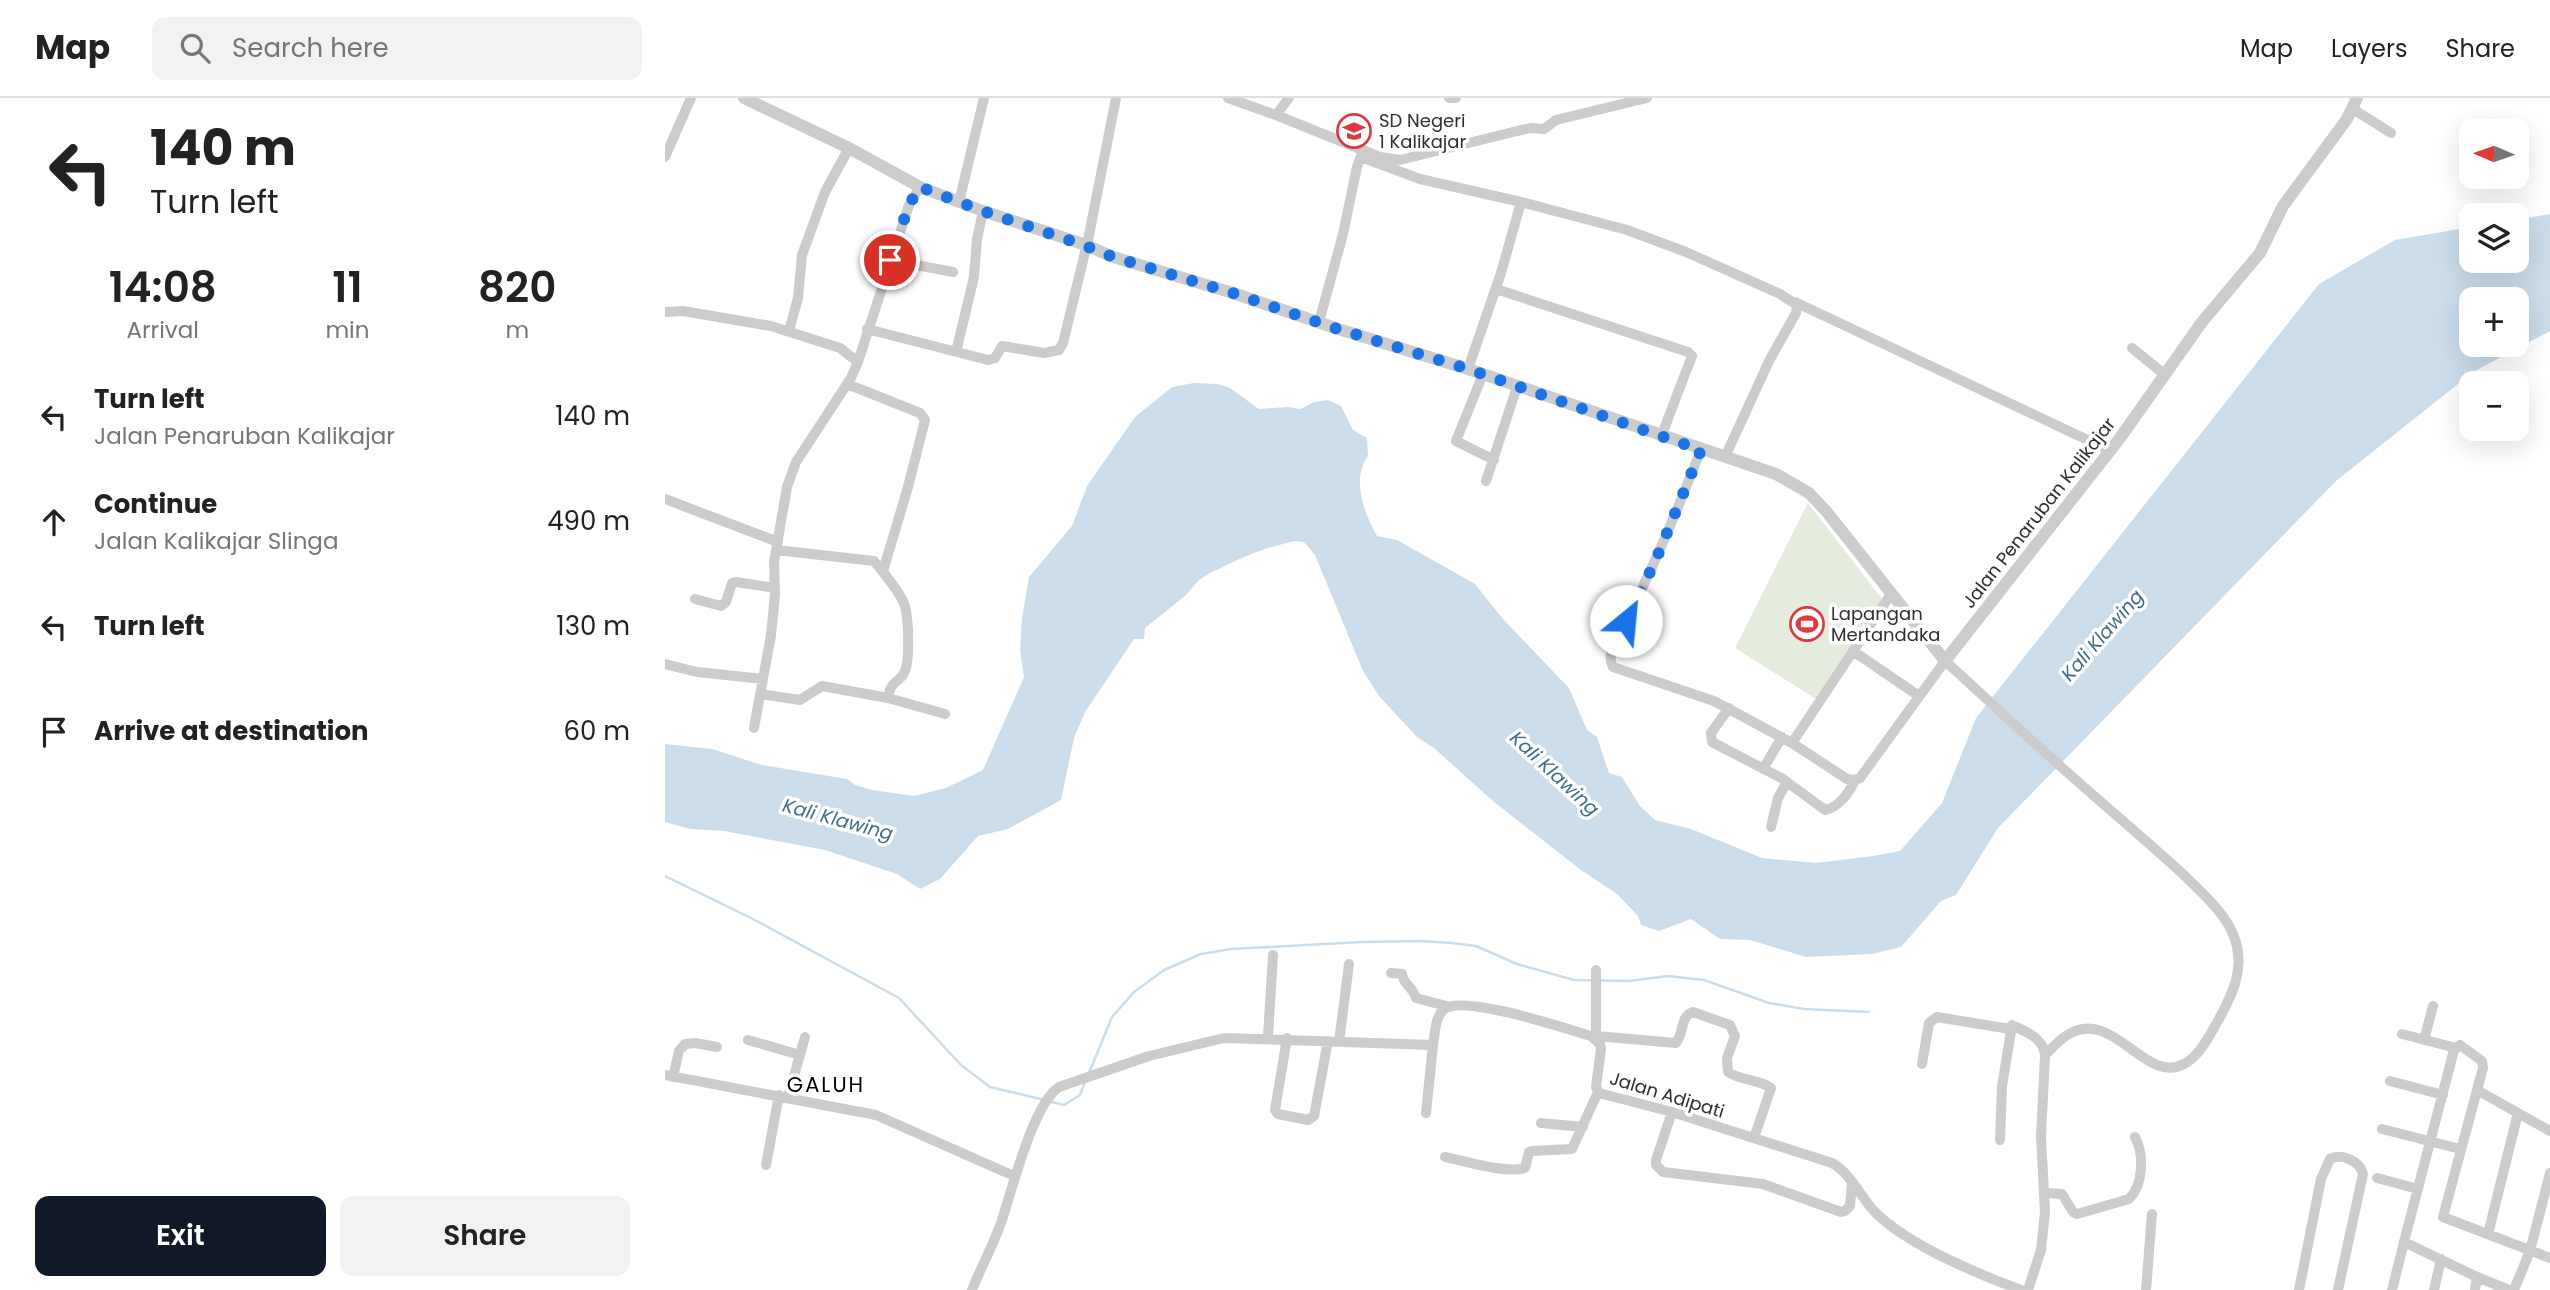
<!DOCTYPE html>
<meta charset="utf-8">
<style>
:root{--surface:#fff;--page:#f2f2f2;--text:#222;--muted:#767676;--line:#e0e0e0;--accent:#111827}
body{margin:0;font-family:Poppins,sans-serif;background:var(--page);color:var(--text);height:100vh;display:flex;flex-direction:column;font-size:26px;white-space:nowrap}
*{box-sizing:border-box;margin:0}
p{font-size:23px;color:var(--muted)}
.icon{flex:none;width:38px;height:38px;fill:none;stroke:currentColor;stroke-width:2;stroke-linecap:round;stroke-linejoin:round}
.map{position:relative;flex:1;overflow:hidden}
.details{display:flex;flex-direction:column;background:var(--surface);width:665px}
.details>*{flex:none}
.top-card{background:#fff;color:var(--text);overflow:hidden}
.needle{width:46px;rotate:272deg}
.buttons{position:absolute;left:1794px;top:21px;display:grid;gap:14px}
.buttons a{display:grid;place-items:center;width:70px;height:70px;border-radius:14px;background:var(--surface);box-shadow:0 7px 28px #0002;font-size:35px}
.pin{position:absolute;display:grid;place-items:center;width:60px;height:60px;color:#fff;margin:-30px;border:4px solid #fff;border-radius:50%;box-shadow:0 2px 7px #0007}
.me{position:absolute;width:77px;margin:-38px;rotate:28deg;stroke-linejoin:round;filter:drop-shadow(0 0 5px #0008)}
.turn{display:flex;align-items:center;gap:24px;height:147px;padding:0 35px;font-size:32px}
.turn .icon{width:91px;height:91px;stroke-width:2.5}
.turn b{display:block;font-size:49px;line-height:60px}
.eta{display:flex;justify-content:space-evenly;align-items:center;height:119px;text-align:center}
.eta b{font-size:42px;font-weight:600;line-height:49px}
.cta{display:flex;gap:14px;margin-top:auto;padding:14px 35px}
.cta a{flex:1;height:80px;border-radius:14px;background:var(--accent);color:#fff;font-size:28px;font-weight:600;line-height:80px;text-align:center}
.cta a+a{background:var(--page);color:var(--text)}
ul{padding:0;list-style:none}
li{display:flex;align-items:center;gap:21px;height:105px;padding:0 35px}
li div{flex:1}
li b{display:block;font-size:26px}
li em{font-style:normal}
header{display:flex;align-items:center;gap:42px;box-sizing:border-box;height:98px;padding:0 35px;background:var(--surface);border-bottom:2px solid var(--line)}
header strong{font-size:33px}
nav{display:flex;gap:38px;margin-inline-start:auto;font-size:24px}
.search{width:490px;height:63px;background:var(--page);display:flex;align-items:center;gap:18px;box-sizing:border-box;padding:0 24px;border-radius:14px;color:var(--muted);font-size:26px}
main{display:flex;flex:1;min-height:0}
.map>svg:first-child{display:block}
.green{fill:#e5ecde}
.water{fill:#cbddeb;fill-rule:evenodd}
.lines{fill:none;stroke-linecap:round;stroke-linejoin:round}
.stream{stroke:#cbddeb;stroke-width:2.5}
.minor{stroke:#ccc;stroke-width:10}
.tertiary{stroke:#ccc;stroke-width:12}
.route{stroke:#1a73e8;stroke-width:12;stroke-dasharray:0 21.6}
.labels{text-anchor:middle;stroke-width:7;stroke-linejoin:round;paint-order:stroke}
.poi-label{font-size:18px;fill:#2f2f2f;stroke:#fff;text-anchor:start}
.street-label{font-size:18px;fill:#2f2f2f;stroke:#fff}
.water-label{font-size:19px;font-style:italic;fill:#406d8e;stroke:#fff}
.quarter-label{font-size:21px;letter-spacing:2px;fill:#000;stroke:#fff}
</style>
<header>
<strong>Map</strong>
<div class="search"><svg class="icon" aria-label="search" viewBox="0 0 24 24"><circle cx="10" cy="10" r="6"/><path d="M15 15l6 6"/></svg>Search here</div>
<nav><a>Map</a><a>Layers</a><a>Share</a></nav>
</header>
<main>
<section class="details">
<div class="top-card">
<div class="turn"><svg class="icon" aria-label="left" viewBox="0 0 24 24"><path d="M17 20v-9H6M10 6l-5 5 5 5"/></svg><div><b>140 m</b>Turn left</div></div>
</div>
<div class="eta">
<div><b>14:08</b><p>Arrival</p></div>
<div><b>11</b><p>min</p></div>
<div><b>820</b><p>m</p></div>
</div>
<ul>
<li><svg class="icon" aria-label="left" viewBox="0 0 24 24"><path d="M17 20v-9H6M10 6l-5 5 5 5"/></svg><div><b>Turn left</b><p>Jalan Penaruban Kalikajar</p></div><em>140 m</em></li>
<li><svg class="icon" aria-label="ahead" viewBox="0 0 24 24"><path d="M12 20V5M6 11l6-6 6 6"/></svg><div><b>Continue</b><p>Jalan Kalikajar Slinga</p></div><em>490 m</em></li>
<li><svg class="icon" aria-label="left" viewBox="0 0 24 24"><path d="M17 20v-9H6M10 6l-5 5 5 5"/></svg><div><b>Turn left</b></div><em>130 m</em></li>
<li><svg class="icon" aria-label="arrive" viewBox="0 0 24 24"><path d="M6 21V4h12l-3 4 3 4H6"/></svg><div><b>Arrive at destination</b></div><em>60 m</em></li>
</ul>
<div class="cta"><a>Exit</a><a>Share</a></div>
</section>
<div class="map">
<svg width="1885" height="1192" viewBox="0 0 1885 1192">
<rect width="100%" height="100%" fill="#fff"/>
<path class="green" d="M 1143,405 L 1217,501 L 1151,601 L 1070,550 Z"/>
<path class="water" d="M 1885,116 L 1885,233 L 1808,274 L 1671,383 L 1333,730 L 1291,797 L 1276,803 L 1236,849 L 1207,856 L 1141,859 L 1085,842 L 1055,841 L 1026,821 L 994,833 L 976,827 L 973,818 L 952,796 L 916,772 L 829,704 L 769,650 L 752,639 L 714,598 L 698,573 L 650,457 L 639,444 L 629,443 L 603,450 L 581,458 L 545,475 L 534,482 L 521,497 L 480,530 L 479,541 L 469,541 L 420,614 L 409,640 L 396,702 L 343,731 L 313,738 L 275,781 L 255,791 L 232,776 L 160,752 L 59,733 L 25,731 L 0,724 L 0,646 L 47,651 L 97,667 L 182,681 L 190,687 L 207,692 L 249,698 L 281,690 L 318,672 L 359,579 L 355,552 L 357,520 L 364,479 L 407,428 L 422,388 L 470,319 L 507,289 L 529,285 L 553,286 L 565,290 L 594,311 L 623,309 L 635,311 L 649,304 L 663,302 L 676,308 L 688,332 L 702,340 L 703,358 C 686,381 699,415 712,438 L 732,442 L 810,486 L 838,521 L 904,590 L 922,632 L 932,639 L 944,675 L 957,679 L 975,708 L 990,722 L 1026,731 L 1097,760 L 1151,765 L 1208,758 L 1235,753 L 1277,705 L 1311,620 L 1654,186 L 1730,142 L 1806,129 L 1806,163 L 1852,163 L 1852,122 ZM 1806,201 L 1852,201 L 1852,247 L 1806,247 Z"/>
<g class="lines">
<path class="stream" d="M 0,778 L 86,820 L 234,900 L 296,967 L 325,989 L 380,1002
M 424,975 L 447,919 L 469,894 L 499,872 L 536,856 L 566,851 L 697,844 L 756,843 L 787,845 L 811,848 L 852,866 L 909,882 L 964,883 L 1003,878 L 1039,882 L 1104,905 L 1139,911 L 1204,914
M 387,1004 L 399,1007 L 415,997 L 420,984"/>
<path class="minor" d="M 563,0 L 611,17 L 624,0
M 784,0 L 791,0
M 1688,11 L 1726,35
M 611,17 L 715,59 L 735,62 L 852,33 L 866,30 L 879,31 L 891,22 L 982,0
M 0,59 L 26,0
M 696,59 L 755,81 L 856,104 L 836,175 L 803,271
M 294,104 L 319,0
M 856,104 L 962,132 L 1021,154 L 1115,196 L 1132,207 L 1131,215 L 1105,261 L 1060,359
M 225,162 L 288,174
M 831,191 L 1023,254 L 1027,258 L 1025,263 L 996,339
M 1130,204 L 1446,353
M 0,214 L 18,213 L 106,228 L 175,250 L 193,264
M 654,224 L 678,136 L 692,69 L 697,55
M 202,231 L 323,262 L 330,260 L 337,248 L 379,255 L 394,252 L 398,245 L 423,142 L 451,0
M 124,233 L 133,200 L 137,157 L 160,94 L 184,50
M 1467,250 L 1499,276
M 291,254 L 309,179 L 312,141 L 318,113
M 818,276 L 791,343 L 829,362
M 182,286 L 255,315 L 260,322 L 243,389 L 218,473
M 1036,352 C 1012,412 988,472 957,530 C 951,541 941,557 948,569 L 1049,603 L 1127,645 L 1182,681 L 1190,682 L 1195,680 L 1280,563 C 1321,600 1361,638 1402,674 C 1441,709 1482,743 1521,779 C 1537,795 1559,814 1568,836 C 1581,867 1569,894 1554,921 C 1545,936 1535,958 1519,966 C 1480,987 1449,910 1404,936 C 1395,941 1387,950 1380,957
M 821,383 L 852,289
M 0,401 L 113,444
M 111,452 L 209,463 C 219,475 231,489 238,503 C 244,515 245,560 240,573 C 235,586 226,580 223,600
M 30,501 L 56,508 L 61,504 L 67,485 L 71,484 L 110,490
M 1188,553 L 1254,598
M 0,566 L 32,574 L 98,581
M 95,596 L 135,602 L 157,588 L 223,600 L 280,616
M 1064,610 L 1046,635 L 1047,644 L 1118,681 L 1160,712 C 1173,710 1185,694 1190,682
M 89,630 L 106,537 L 110,497 L 109,464 L 122,389 L 131,364 L 186,280 L 193,264 L 244,107 L 255,89
M 1127,645 L 1226,496
M 1098,671 L 1117,639
M 1106,729 L 1113,700 L 1122,684
M 726,875 L 737,876 C 738,886 747,888 751,900 L 785,909
M 1737,936 L 1791,950
M 927,938 L 931,938 L 931,872
M 931,938 L 1011,945 C 1019,935 1015,918 1028,914 L 1065,927 L 1070,938 L 1062,960 L 1063,974 C 1076,983 1094,981 1106,990 L 1089,1040
M 603,939 L 608,857
M 622,940 L 610,1012 L 613,1016 L 643,1022 L 649,1018 L 663,943
M 83,942 L 135,957
M 1759,942 L 1768,908
M 674,944 L 684,866
M 1257,966 L 1264,925 L 1272,919 L 1345,931
M 0,977 L 211,1017 L 349,1078
M 8,979 L 14,953 L 20,946 L 30,945 L 52,949
M 1725,983 L 1778,997
M 1812,992 L 1885,1033
M 123,999 L 140,939
M 1007,1014 L 991,1062 L 991,1067 L 998,1074 L 1098,1086 L 1176,1114 L 1180,1113 L 1185,1108 L 1187,1085
M 761,1015 L 768,947
M 876,1025 L 918,1029
M 1717,1031 L 1795,1051
M 1335,1042 L 1337,988 L 1347,927 C 1362,934 1378,940 1380,957 L 1376,1039 L 1380,1114 L 1376,1152 L 1363,1192
M 780,1059 C 800,1063 841,1076 860,1070 L 864,1054 L 867,1053 L 907,1051 L 933,994
M 101,1067 L 114,997
M 1712,1080 L 1753,1091
M 1381,1095 L 1397,1096 L 1408,1114 L 1412,1116 L 1464,1101 C 1479,1086 1479,1056 1470,1039
M 1823,1136 L 1853,1015
M 1739,1144 L 1789,952 L 1795,947 L 1817,963 L 1818,970 L 1778,1119 L 1885,1160
M 1812,1179 L 1844,1192
M 307,1192 C 316,1169 329,1146 337,1122 C 347,1092 368,1006 394,989 L 484,958 L 559,940 L 768,947 C 770,936 770,919 779,911 C 799,896 902,931 926,938 L 935,946 L 936,951 L 931,989 L 934,995 L 1007,1014 L 1167,1065 C 1187,1076 1196,1101 1213,1117 C 1246,1148 1313,1176 1356,1192
M 1481,1192 L 1487,1116
M 1634,1192 L 1656,1081 L 1665,1061 C 1677,1055 1695,1063 1698,1076 L 1673,1192
M 1727,1192 L 1739,1144 L 1812,1179 L 1810,1192
M 1769,1192 L 1776,1161
M 1849,1192 L 1865,1153 L 1885,1075"/>
<path class="tertiary" d="M 79,0 L 184,50 L 255,89 L 318,113 L 421,147 L 448,159 L 568,195 L 673,231 L 803,271 L 1111,376 L 1144,395 L 1161,413 L 1280,563 L 1455,340 L 1537,224 L 1595,155 L 1618,108 L 1682,21 L 1692,0"/>
</g>
<g class="lines">
<path class="route" d="M 225,162 L 244,107 L 255,89 L 318,113 L 421,148 L 448,159 L 568,195 L 673,231 L 803,271 L 1036,352 L 990,464 L 961,523"/>
</g>
<defs>
<g id="school-ring" transform="scale(1.75)"><circle r="9.5" fill="#fff" stroke="#de393f" stroke-width="1.5"/><path d="M0-5L7-2L0 1L-7-2ZM-4 1L0 2.5L4 1V4Q0 6-4 4Z" fill="#de393f"/></g>
<g id="stadium-ring" transform="scale(1.75)"><circle r="9.5" fill="#fff" stroke="#de393f" stroke-width="1.5"/><path d="M0-5a6.5 5 0 1 0 0 10a6.5 5 0 1 0 0-10ZM-3.5-1.8h7v3.6h-7Z" fill="#de393f"/></g>
</defs>
<g fill-rule="evenodd">
<use href="#school-ring" x="689" y="33"/>
<use href="#stadium-ring" x="1142" y="526"/>
</g>
<g class="labels">
<g class="poi-label">
<text x="714" y="29">SD Negeri<tspan x="714" dy="21">1 Kalikajar</tspan></text>
<text x="1166" y="522">Lapangan<tspan x="1166" dy="21">Mertandaka</tspan></text>
</g>
<g class="street-label">
<text transform="translate(1374 415) rotate(-52)" y="6">Jalan Penaruban Kalikajar</text>
<text transform="translate(1002 997) rotate(17)" y="6">Jalan Adipati</text>
</g>
<g class="water-label">
<text transform="translate(1437 537) rotate(-49)" y="7">Kali Klawing</text>
<text transform="translate(890 675) rotate(43)" y="7">Kali Klawing</text>
<text transform="translate(173 721) rotate(15)" y="7">Kali Klawing</text>
</g>
<g class="quarter-label">
<text x="161" y="994">GALUH</text>
</g>
</g>
</svg>
<div class="buttons">
<a><svg class="needle" viewBox="-14 -14 28 28"><path d="M0-13l5 13h-10z" fill="#e53935"/><path d="M0 13l5-13h-10z" fill="#767676"/></svg></a>
<a><svg class="icon" aria-label="layers" viewBox="0 0 24 24"><path d="M12 4l9 5-9 5-9-5zM3 14l9 5 9-5"/></svg></a>
<a>+</a>
<a>−</a>
</div>
<div class="pin" style="left:225px;top:162px;background:#d93025"><svg class="icon" aria-label="arrive" viewBox="0 0 24 24"><path d="M6 21V4h12l-3 4 3 4H6"/></svg></div>
<svg class="me" style="left:961px;top:523px" viewBox="-20 -20 40 40"><circle r="19" fill="#fff"/><path d="M0-13L10 11 0 6-10 11z" fill="#1a73e8"/></svg>
</div>
</main>
